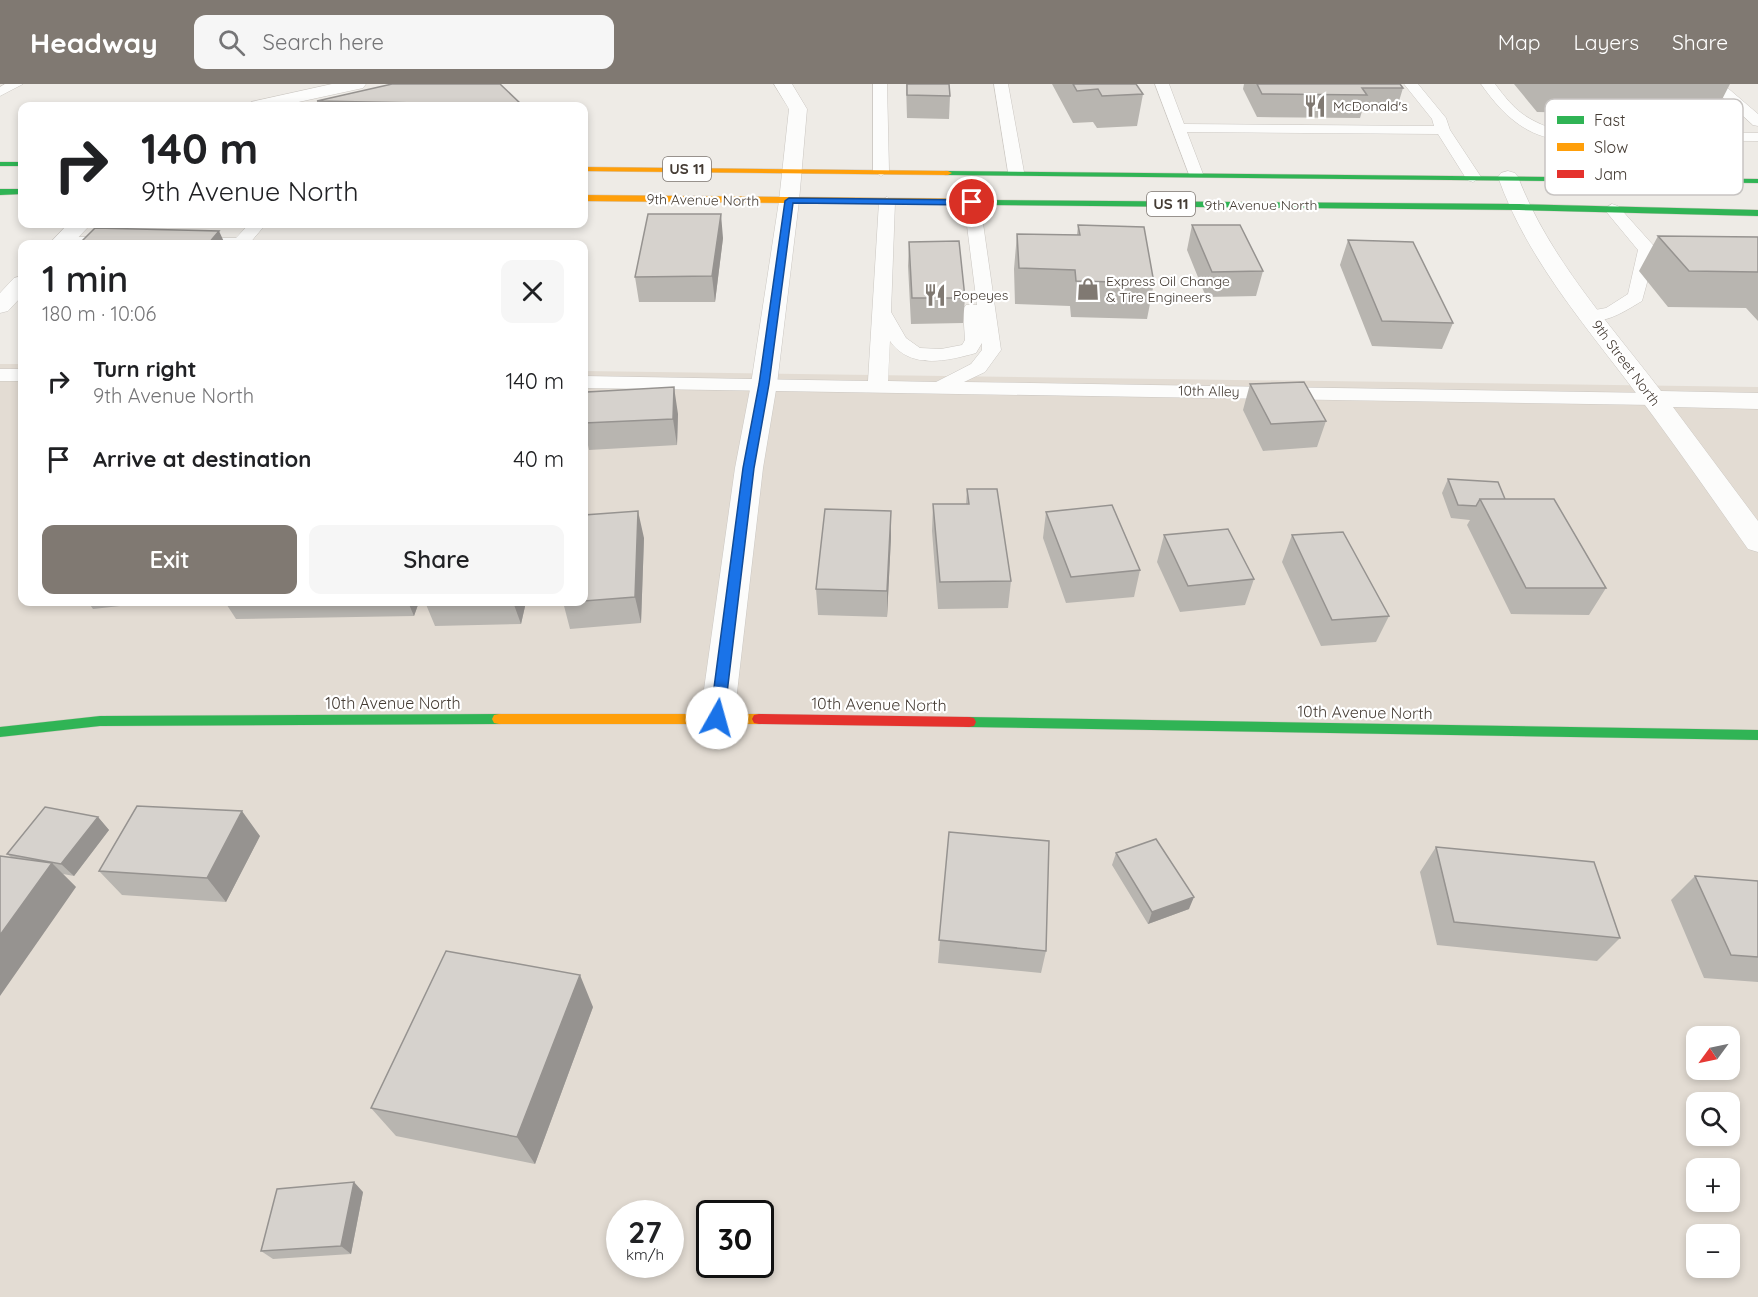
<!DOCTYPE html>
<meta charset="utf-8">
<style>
:root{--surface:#fff;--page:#f6f6f6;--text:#202124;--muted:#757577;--accent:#807972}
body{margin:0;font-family:Quicksand,sans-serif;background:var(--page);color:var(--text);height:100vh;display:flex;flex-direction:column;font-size:22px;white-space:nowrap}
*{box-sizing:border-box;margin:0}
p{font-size:20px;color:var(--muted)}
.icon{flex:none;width:33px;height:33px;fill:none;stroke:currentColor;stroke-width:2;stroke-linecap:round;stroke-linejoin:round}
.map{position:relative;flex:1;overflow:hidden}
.side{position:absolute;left:18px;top:156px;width:570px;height:366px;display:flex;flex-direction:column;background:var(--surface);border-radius:12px;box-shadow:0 3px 9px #0003}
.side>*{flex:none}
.banner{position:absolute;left:18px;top:18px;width:570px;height:126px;border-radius:12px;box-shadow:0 3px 9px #0003;background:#fff;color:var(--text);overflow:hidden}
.needle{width:39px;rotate:237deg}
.controls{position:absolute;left:1686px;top:942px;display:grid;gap:12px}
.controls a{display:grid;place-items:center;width:54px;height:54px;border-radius:12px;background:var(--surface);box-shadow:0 3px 9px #0003;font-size:30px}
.speed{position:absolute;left:606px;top:1116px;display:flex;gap:12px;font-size:30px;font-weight:700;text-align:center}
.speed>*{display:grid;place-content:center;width:78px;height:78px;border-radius:50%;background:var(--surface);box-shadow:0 3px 9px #0003;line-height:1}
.speed small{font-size:15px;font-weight:400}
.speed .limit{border:3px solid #111;border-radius:9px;background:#fff;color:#111}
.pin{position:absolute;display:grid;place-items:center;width:51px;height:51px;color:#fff;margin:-26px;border:3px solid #fff;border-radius:50%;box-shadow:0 2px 6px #0007}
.me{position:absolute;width:66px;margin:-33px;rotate:7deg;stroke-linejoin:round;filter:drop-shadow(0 0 4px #0008)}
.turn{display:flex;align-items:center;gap:21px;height:126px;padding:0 24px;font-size:27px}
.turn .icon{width:78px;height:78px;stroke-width:2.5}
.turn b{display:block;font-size:42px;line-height:51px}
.round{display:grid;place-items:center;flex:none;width:63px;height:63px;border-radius:12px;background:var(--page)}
.overview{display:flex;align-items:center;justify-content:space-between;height:102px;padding:0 24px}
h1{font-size:36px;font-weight:600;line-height:45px}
.primary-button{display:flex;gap:12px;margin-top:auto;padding:12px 24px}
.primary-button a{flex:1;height:69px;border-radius:12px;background:var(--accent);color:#fff;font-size:24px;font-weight:600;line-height:69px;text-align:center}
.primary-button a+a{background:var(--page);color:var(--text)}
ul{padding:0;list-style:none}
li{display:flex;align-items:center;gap:18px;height:78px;padding:0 24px}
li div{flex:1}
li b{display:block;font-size:22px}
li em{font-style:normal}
header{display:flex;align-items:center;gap:36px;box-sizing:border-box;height:84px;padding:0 30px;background:var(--accent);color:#fff}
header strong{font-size:28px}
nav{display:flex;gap:33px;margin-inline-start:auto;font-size:21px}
.search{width:420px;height:54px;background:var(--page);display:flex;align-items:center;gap:15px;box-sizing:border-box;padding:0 21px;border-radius:12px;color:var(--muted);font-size:22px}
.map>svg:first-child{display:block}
.residential{fill:#e3dcd3;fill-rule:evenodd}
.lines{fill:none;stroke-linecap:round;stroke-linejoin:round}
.lane-casing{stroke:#cbc7c2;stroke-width:1}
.street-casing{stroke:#cbc7c2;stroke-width:1}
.fast-casing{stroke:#cfc8be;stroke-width:1}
.slow-casing{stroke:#cfc8be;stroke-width:1}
.jam-casing{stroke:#cfc8be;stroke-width:1}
.lane{fill:#fcfcfb;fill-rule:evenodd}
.street{fill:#fcfcfb;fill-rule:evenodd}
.fast{fill:#30b455;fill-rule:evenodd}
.slow{fill:#ff9f0a;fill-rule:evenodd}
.jam{fill:#e5322d;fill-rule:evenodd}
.wall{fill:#b8b5b0}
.shaded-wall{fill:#969390}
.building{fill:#d6d2cd;stroke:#969390;stroke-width:1.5}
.route{fill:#1a73e8;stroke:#114b97;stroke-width:1.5}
.labels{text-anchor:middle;stroke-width:4.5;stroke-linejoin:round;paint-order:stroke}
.far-poi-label{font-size:14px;fill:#443b33;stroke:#fff;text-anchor:start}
.far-street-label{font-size:14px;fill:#443b33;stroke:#fff}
.shield{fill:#fff;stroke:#7c7670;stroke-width:1.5}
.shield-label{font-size:15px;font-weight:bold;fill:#443b33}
.street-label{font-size:16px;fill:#443b33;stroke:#fff}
.key{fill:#fff;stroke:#c7c4c2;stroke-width:1.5}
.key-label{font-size:16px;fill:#443b33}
</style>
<header>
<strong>Headway</strong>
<div class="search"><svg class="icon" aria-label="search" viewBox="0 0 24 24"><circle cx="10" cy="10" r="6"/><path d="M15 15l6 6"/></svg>Search here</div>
<nav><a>Map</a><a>Layers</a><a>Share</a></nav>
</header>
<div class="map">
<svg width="1758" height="1213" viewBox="0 0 1758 1213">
<rect width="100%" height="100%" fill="#eeebe6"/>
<path class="residential" d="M 0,280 L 22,280 L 22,518 L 584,518 L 584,287 L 1758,303 L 1758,1213 L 0,1213 ZM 1696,952 L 1730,952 L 1730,986 L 1696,986 ZM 1696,1018 L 1730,1018 L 1730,1052 L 1696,1052 ZM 1696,1084 L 1730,1084 L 1730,1118 L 1696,1118 ZM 620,1130 L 670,1130 L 670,1180 L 620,1180 ZM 710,1130 L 760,1130 L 760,1180 L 710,1180 ZM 1696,1150 L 1730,1150 L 1730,1184 L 1696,1184 Z"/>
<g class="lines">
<g class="lane-casing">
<path id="lane" d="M 5,0 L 23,0 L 0,12 L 0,3 Z
M 873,0 L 887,0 L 889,87 L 881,92 L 873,87 Z
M 994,0 L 1008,0 L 1024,88 L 1021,91 L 1011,91 L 1008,88 Z
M 1155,0 L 1169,0 L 1184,40 L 1434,42 L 1432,35 L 1404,0 L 1418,0 L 1446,34 L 1450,46 L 1481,93 L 1473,98 L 1467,96 L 1438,50 L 1187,48 L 1203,90 L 1200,93 L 1190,93 Z
M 1481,0 L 1495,0 C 1516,28 1525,35 1558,47 L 1758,49 L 1758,57 L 1582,56 L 1617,94 L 1609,99 L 1603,97 L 1566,56 C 1527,55 1502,30 1481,0 Z
M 1708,0 L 1723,0 L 1758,30 L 1758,42 L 1753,41 Z
M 887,113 L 895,118 L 891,228 L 906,254 L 920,264 L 941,265 L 962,261 L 965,256 L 963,225 L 966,221 L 977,221 L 964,118 L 972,113 L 980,118 L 1001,266 L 985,288 L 964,298 L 1654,309 L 1661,311 L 1664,315 L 1661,319 L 1654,321 L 584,304 L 584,292 L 868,297 L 879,118 ZM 890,257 C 910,286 947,277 976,269 L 982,259 L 982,266 L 971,280 L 936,298 L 888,297 Z
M 1612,120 L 1618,122 L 1653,161 L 1689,174 L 1692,178 L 1689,182 L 1683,183 L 1654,173 L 1642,217 C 1625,227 1605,241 1584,236 L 1581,232 L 1584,228 L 1606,224 L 1628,210 L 1638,166 L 1604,125 Z
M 249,140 L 266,140 L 249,160 L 184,159 L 192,154 L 236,154 Z
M 62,153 L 116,153 L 124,158 L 123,160 L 55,160 L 54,158 L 56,154 Z
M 0,285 L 22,285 L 22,297 L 0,297 Z"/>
</g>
<g class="street-casing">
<path id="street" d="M 332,0 L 366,0 L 363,4 L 280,22 L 248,22 L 251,18 Z
M 774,0 L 792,0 L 807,25 L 799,117 L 777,300 L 763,384 L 734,634 L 729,643 L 717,647 L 705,643 L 700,634 L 735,384 L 751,300 L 779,117 L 789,25 Z
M 1508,87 L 1515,89 L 1518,93 C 1549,174 1609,239 1661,307 L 1758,309 L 1758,325 L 1673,323 L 1758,437 L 1758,468 L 1748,465 C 1709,410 1671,355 1630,301 C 1580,235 1526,172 1498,93 L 1501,89 Z
M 68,140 L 91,140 L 72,160 L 49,160 Z
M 22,192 L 22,212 L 8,227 L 0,229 L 0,209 L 14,194 Z"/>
</g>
<g class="fast-casing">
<path id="fast" d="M 0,78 L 22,78 L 22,82 L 0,82 Z
M 945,87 L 1758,95 L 1758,99 L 948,91 L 945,91 Z
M 0,105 L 22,105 L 22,110 L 0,111 Z
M 985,116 L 1519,120 L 1758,126 L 1758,132 L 1519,126 L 988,121 L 984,118 Z
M 499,630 L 504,631 L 506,635 L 504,639 L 499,640 L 100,642 L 0,653 L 0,643 L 100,632 Z
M 969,633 L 1758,646 L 1758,656 L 969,643 L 964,642 L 962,638 L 964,634 Z"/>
</g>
<g class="slow-casing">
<path id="slow" d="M 584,83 L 948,87 L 952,89 L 948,91 L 584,87 Z
M 584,111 L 988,115 L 992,118 L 988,121 L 584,117 Z
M 499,630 L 759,630 L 764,631 L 766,635 L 764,639 L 759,640 L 499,640 L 494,639 L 492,635 L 494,631 Z"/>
</g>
<g class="jam-casing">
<path id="jam" d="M 759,630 L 969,633 L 974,634 L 976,638 L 974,642 L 969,643 L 759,640 L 754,639 L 752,635 L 754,631 Z"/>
</g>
<use href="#lane" class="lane"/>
<use href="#street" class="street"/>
<use href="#fast" class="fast"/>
<use href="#slow" class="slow"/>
<use href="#jam" class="jam"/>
</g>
<path class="wall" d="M 906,0 L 949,0 L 950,12 L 949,35 L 907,34 Z
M 1052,0 L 1136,0 L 1143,10 L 1137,42 L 1097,44 L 1093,38 L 1073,39 Z
M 1244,0 L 1400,0 L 1403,4 L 1396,27 L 1362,27 L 1360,34 L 1257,33 L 1243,5 Z
M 1514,0 L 1730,0 L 1714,31 L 1537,28 Z
M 317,17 L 522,21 L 522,22 L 319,22 Z
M 1078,141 L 1154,199 L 1147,235 L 1071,233 L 1070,222 L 1015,220 L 1014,185 L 1017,150 L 1077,151 Z
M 1192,141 L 1263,187 L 1256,212 L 1206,213 L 1187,166 Z
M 1658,152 L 1758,153 L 1758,237 L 1746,224 L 1668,223 L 1639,187 Z
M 723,154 L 715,218 L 639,218 L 635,193 Z
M 1348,156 L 1453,239 L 1442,265 L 1372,262 L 1340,181 Z
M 909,158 L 965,214 L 963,239 L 911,240 L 908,182 Z
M 1250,300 L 1326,337 L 1317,363 L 1263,367 L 1243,326 Z
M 678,330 L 677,361 L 589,366 L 584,342 L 584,334 Z
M 1448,395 L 1505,415 L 1606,504 L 1589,531 L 1511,530 L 1467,441 L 1470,436 L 1451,434 L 1442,409 Z
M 967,405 L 1011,497 L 1008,524 L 938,525 L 932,447 L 933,420 L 966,420 Z
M 1046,428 L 1140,486 L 1134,513 L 1066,519 L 1043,454 Z
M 584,431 L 644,454 L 641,539 L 570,545 L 563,518 L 584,518 Z
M 1164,451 L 1254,495 L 1245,521 L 1180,528 L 1157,478 Z
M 1292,451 L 1389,532 L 1376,558 L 1321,562 L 1282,478 Z
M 891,453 L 887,533 L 818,531 L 816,505 Z
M 88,518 L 156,518 L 93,525 Z
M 225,518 L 419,518 L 414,532 L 236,535 Z
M 425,518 L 526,518 L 521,540 L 435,542 Z
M 98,733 L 109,746 L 74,792 L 63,790 L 76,803 L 11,773 L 7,770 Z
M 949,748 L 1046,867 L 1041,889 L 938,879 Z
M 260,752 L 226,818 L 122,811 L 99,787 Z
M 1436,763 L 1620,854 L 1597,877 L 1437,861 L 1420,788 Z
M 1116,769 L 1189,825 L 1148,840 L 1112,781 Z
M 1695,792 L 1758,797 L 1758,898 L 1704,894 L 1671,816 Z
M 593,923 L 535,1080 L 396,1052 L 371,1024 Z
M 363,1108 L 351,1170 L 273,1175 L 261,1167 Z"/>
<path class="shaded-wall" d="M 721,130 L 723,154 L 715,218 L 712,192 Z
M 219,147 L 225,160 L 208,160 Z
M 674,303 L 678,330 L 677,361 L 673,335 Z
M 638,427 L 644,454 L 641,539 L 635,513 Z
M 891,427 L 891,453 L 887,533 L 887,507 Z
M 408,518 L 419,518 L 414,532 Z
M 513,518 L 526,518 L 521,540 Z
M 242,727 L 260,752 L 226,818 L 207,794 Z
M 98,733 L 109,746 L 74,792 L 61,780 Z
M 52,779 L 76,803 L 0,912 L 0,851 Z
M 1194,813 L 1189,825 L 1148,840 L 1152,828 Z
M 580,891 L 593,923 L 535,1080 L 517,1053 Z
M 354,1098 L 363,1108 L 351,1170 L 341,1162 Z"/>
<path class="building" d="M 392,0 L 500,0 L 522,21 L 317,17 Z
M 907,0 L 949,0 L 950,12 L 907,11 Z
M 1073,0 L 1136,0 L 1143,10 L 1102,12 L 1098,5 L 1077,7 Z
M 1257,0 L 1400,0 L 1403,4 L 1362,4 L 1367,11 L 1262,10 Z
M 648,130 L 721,130 L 712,192 L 635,193 Z
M 1078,141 L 1144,143 L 1154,199 L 1076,197 L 1075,186 L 1019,184 L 1017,150 L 1080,151 Z
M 1192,141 L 1240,141 L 1263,187 L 1212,188 Z
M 95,144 L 219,147 L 208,160 L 79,160 Z
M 1658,152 L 1758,153 L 1758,188 L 1689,187 Z
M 1348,156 L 1413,158 L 1453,239 L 1382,237 Z
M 959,157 L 965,214 L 912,214 L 909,158 Z
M 1304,298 L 1326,337 L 1271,340 L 1250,300 Z
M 674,303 L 673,335 L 584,339 L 587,308 Z
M 1448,395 L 1498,398 L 1505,415 L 1480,415 L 1476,422 L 1458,421 Z
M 967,405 L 997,405 L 1011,497 L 940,498 L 933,420 L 969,420 Z
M 1480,415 L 1554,415 L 1606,504 L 1526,504 Z
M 1112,421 L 1140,486 L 1071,493 L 1046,428 Z
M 825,425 L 891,427 L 887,507 L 816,505 Z
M 638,427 L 635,513 L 584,517 L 584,431 Z
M 1228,445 L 1254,495 L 1188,502 L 1164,451 Z
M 1343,448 L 1389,532 L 1332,536 L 1292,451 Z
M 137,722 L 242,727 L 207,794 L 99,787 Z
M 45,723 L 98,733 L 61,780 L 7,770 Z
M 949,748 L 1049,757 L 1046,867 L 939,856 Z
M 1156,755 L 1194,813 L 1152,828 L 1116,769 Z
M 1436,763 L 1594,778 L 1620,854 L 1454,838 Z
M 0,772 L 52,779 L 0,851 Z
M 1695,792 L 1758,797 L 1758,873 L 1731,871 Z
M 446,867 L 580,891 L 517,1053 L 371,1024 Z
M 354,1098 L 341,1162 L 261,1167 L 277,1105 Z"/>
<path class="route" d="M 789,114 L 972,116 L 976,118 L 972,121 L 793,119 L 769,300 L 754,384 L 724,634 L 717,640 L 710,634 L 743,384 L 759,300 L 785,117 Z"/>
<defs>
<g id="restaurant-bare" transform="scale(1.8)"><path d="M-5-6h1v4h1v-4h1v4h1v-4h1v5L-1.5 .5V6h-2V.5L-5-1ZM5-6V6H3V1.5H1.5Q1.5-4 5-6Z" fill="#807972" stroke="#fff" stroke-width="2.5" paint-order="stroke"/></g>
<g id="shop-bare" transform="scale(1.8)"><path d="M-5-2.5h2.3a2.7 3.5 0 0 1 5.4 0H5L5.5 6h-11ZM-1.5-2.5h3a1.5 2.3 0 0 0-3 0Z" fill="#807972" stroke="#fff" stroke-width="2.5" paint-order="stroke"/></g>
</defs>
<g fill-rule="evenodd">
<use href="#restaurant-bare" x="1315" y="22"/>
<use href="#shop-bare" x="1088" y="205"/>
<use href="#restaurant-bare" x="935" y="211"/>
</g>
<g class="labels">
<g class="far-poi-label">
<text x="1333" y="27">McDonald's</text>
<text x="1106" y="202">Express Oil Change<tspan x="1106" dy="16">&amp; Tire Engineers</tspan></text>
<text x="953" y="216">Popeyes</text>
</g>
<g class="far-street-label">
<text transform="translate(703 116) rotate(1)" y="5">9th Avenue North</text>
<text x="1261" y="126">9th Avenue North</text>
<text transform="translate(1626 279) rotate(53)" y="5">9th Street North</text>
<text transform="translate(1209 307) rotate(1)" y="5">10th Alley</text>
</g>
<g class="shield">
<rect x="663" y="73" width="48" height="24" rx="4.5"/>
<rect x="1147" y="108" width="48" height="24" rx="4.5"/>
</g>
<g class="shield-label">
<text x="687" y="90">US 11</text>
<text x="1171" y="125">US 11</text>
</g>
<g class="street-label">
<text x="393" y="625">10th Avenue North</text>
<text transform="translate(879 620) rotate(1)" y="6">10th Avenue North</text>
<text transform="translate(1365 628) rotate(1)" y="6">10th Avenue North</text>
</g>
</g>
<rect x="1545" y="15" width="198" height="96" rx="9" class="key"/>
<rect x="1557" y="32" width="27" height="8" fill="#30b455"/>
<rect x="1557" y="59" width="27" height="8" fill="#ff9f0a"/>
<rect x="1557" y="86" width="27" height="8" fill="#e5322d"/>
<g class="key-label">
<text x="1594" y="42">Fast</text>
<text x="1594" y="69">Slow</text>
<text x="1594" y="96">Jam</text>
</g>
</svg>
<div class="controls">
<a><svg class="needle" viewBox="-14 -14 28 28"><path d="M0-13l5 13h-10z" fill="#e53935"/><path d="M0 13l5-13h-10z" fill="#757577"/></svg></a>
<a><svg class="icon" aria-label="search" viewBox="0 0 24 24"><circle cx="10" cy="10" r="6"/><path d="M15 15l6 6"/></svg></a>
<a>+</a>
<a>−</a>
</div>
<div class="speed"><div>27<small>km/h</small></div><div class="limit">30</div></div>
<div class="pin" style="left:972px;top:118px;background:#d93025"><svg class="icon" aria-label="arrive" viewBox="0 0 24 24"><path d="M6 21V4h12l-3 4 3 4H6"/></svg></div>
<svg class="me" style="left:717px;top:634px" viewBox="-20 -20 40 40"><circle r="19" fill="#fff"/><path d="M0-13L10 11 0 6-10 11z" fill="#1a73e8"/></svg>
<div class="banner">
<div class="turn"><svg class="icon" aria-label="right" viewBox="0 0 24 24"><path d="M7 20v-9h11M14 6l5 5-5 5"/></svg><div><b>140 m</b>9th Avenue North</div></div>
</div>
<section class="side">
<div class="overview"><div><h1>1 min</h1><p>180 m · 10:06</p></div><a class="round"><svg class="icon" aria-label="close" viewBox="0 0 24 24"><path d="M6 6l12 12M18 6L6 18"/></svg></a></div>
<ul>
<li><svg class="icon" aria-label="right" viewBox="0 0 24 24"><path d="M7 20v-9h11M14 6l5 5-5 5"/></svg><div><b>Turn right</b><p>9th Avenue North</p></div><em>140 m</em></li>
<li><svg class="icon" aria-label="arrive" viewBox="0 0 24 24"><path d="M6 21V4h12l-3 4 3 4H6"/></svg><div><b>Arrive at destination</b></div><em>40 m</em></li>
</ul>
<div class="primary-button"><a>Exit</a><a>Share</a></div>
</section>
</div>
